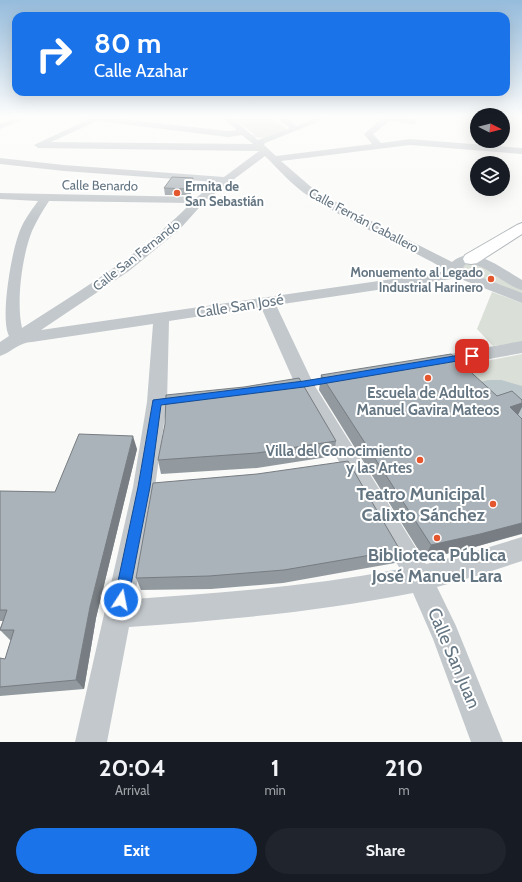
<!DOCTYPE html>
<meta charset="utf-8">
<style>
:root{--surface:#171b24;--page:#20242c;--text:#f1f3f6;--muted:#9ea1a6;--accent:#1a73e8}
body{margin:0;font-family:Cabin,sans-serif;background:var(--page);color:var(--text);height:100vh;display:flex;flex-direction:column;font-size:15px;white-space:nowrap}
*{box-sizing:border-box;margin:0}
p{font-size:13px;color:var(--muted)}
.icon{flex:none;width:22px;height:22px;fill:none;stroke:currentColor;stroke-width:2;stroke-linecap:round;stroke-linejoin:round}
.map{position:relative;height:742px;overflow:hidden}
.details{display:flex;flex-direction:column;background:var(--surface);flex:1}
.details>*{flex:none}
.hud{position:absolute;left:12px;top:12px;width:498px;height:84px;border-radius:12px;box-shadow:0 4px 16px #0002;background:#1a73e8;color:#fff;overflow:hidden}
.needle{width:26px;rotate:96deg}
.fabs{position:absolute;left:470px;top:108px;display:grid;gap:8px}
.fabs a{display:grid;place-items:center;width:40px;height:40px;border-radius:50%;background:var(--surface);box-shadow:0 4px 16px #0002;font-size:20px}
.pin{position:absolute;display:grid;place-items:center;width:34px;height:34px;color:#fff;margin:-17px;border-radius:8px;box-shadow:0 2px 6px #0006}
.me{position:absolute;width:44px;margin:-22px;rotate:11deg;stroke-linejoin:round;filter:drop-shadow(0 0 3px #0008)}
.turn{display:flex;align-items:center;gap:14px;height:84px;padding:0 16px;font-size:18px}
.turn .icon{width:52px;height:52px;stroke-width:2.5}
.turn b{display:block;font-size:28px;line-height:34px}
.eta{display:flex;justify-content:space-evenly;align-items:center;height:68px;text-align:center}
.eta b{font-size:24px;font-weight:800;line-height:28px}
.action{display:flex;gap:8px;margin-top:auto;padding:8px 16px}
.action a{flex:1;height:46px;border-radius:24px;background:var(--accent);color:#fff;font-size:16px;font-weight:800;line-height:46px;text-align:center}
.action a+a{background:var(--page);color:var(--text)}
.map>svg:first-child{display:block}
.green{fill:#dadfd7}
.water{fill:#bbc7cb}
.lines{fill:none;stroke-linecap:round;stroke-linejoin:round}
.major-casing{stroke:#b5babe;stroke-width:2}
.minor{fill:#c3c8cc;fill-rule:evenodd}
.major{fill:#fff;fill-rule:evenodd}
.wall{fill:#929a9f}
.shaded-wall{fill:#777d82}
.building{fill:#aab3b9;stroke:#777d82}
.route{fill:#1a73e8;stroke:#114b97}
.poi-dot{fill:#e4572e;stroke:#fff;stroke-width:1.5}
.labels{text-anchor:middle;stroke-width:4;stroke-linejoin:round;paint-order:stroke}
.far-street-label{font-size:13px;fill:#657683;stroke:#fff}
.far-poi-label{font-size:13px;font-weight:bold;fill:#657683;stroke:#fff;text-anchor:start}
.street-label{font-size:15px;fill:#657683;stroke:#fff}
.poi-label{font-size:15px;font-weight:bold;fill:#657683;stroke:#fff}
.near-poi-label{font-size:18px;font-weight:bold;fill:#657683;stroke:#fff;text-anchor:end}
.near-street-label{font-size:18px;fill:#657683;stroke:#fff}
</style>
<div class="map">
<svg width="522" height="742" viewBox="0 0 522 742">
<rect width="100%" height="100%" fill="#fafaf8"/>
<path class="green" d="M 231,117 L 269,117 L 289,130 C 278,134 264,141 252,136 L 254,134 Z
M 466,263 L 475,263 L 522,288 L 522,296 L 462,270 L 463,265 Z
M 492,292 L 522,303 L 522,342 L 493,346 L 477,329 Z
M 522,354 L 522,442 L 446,369 Z"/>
<path class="water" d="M 489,380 L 501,380 L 522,386 L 522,422 L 480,382 Z"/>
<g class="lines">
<g class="major-casing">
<path id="major" d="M 522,223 L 522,234 L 477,263 L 471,264 L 465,263 L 463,259 L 465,255 L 517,225 Z"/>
</g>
<path class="minor" d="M 17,117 L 29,117 L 0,129 L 0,124 Z
M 76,117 L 103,117 L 228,131 L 237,130 L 221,117 L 230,117 L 258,140 L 289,129 L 289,127 L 275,117 L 285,117 L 297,126 L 318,117 L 330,117 L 265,143 L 264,145 L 276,156 L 372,144 L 364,134 L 384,117 L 398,117 L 416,120 L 417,122 L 413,124 L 390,121 L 373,134 L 381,143 L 410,139 L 522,148 L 522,154 L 410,145 L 281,161 L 317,192 L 375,223 L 452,262 C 473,243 504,270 522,280 L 522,290 C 505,286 483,261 466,264 L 463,267 L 470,273 L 522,293 L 522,303 L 458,278 L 276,305 L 313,383 L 426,564 L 473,552 L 522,537 L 522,561 L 473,577 L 437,587 L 456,626 L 503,742 L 471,742 L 433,639 L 413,593 C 319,612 224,620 129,627 L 107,742 L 75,742 L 133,487 L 147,402 L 153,324 L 32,342 C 19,342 12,352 0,356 L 0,342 L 9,336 C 0,319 11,256 18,236 C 22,223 30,212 38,201 L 0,199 L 0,193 L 197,197 L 216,182 L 64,171 L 0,164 L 0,158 L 64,165 L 224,177 L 259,151 L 38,148 L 34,145 L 87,120 ZM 97,121 L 228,137 L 242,135 L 253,144 L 51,142 ZM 265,156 C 279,170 293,186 310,197 C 354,225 403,245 448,271 L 41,330 L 129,271 L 179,230 L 206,200 ZM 49,201 L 191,203 C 142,254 81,290 22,328 C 16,302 22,256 32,231 C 37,220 43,210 49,201 ZM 261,307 L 295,384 L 400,569 C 312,586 223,593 134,599 L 155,487 L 167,402 L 169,321 Z
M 522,341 L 522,353 L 433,369 L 427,367 L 424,363 L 427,359 L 433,357 Z"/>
<use href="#major" class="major"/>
</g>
<path class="wall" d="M 193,178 L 194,184 L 190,195 L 165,195 L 164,188 Z
M 321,375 L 518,415 L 522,419 L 522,534 L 471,548 L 424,559 L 319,390 Z
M 336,441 L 334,456 L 257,468 L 161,474 L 158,460 Z
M 137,449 L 96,618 L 84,689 L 0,696 L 0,658 L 5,659 L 11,640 L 10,640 L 0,630 L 0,628 L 3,621 L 0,621 L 0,491 L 55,492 Z
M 400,550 L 395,563 L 283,583 L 211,589 L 141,590 L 136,578 Z"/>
<path class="shaded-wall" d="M 193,178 L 194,184 L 190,195 L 189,189 Z
M 522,403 L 522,407 L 517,417 L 510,407 Z
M 133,436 L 137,449 L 96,618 L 84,689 L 76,680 L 90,607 Z
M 522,523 L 522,534 L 520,534 L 471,548 L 424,559 L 431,545 Z"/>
<path class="building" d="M 172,177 L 193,178 L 189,189 L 164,188 Z
M 451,354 L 497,396 L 512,391 L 522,400 L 522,403 L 510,407 L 522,419 L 522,523 L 480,534 L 431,545 L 321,375 Z
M 299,378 L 336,441 L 257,453 L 158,460 L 165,424 L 166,395 L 244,387 Z
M 79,434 L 133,436 L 90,607 L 76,680 L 0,687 L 0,658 L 5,659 L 14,630 L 0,630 L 7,610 L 0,610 L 0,491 L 55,492 Z
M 348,461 L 400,550 L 284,570 L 209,576 L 136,578 L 153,483 L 257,474 Z"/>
<linearGradient id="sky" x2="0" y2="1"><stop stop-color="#96bcdc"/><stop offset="0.53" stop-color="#fdfdfc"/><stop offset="1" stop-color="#fdfdfc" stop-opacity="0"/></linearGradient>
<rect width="522" height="221" fill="url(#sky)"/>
<path class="route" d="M 472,353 L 475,354 L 476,356 L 475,358 L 304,387 L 161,405 L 150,487 L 128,600 L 126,605 L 121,607 L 116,605 L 114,600 L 138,487 L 153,400 L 304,381 Z"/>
<g class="poi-dot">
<circle cx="177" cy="193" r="4"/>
<circle cx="491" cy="279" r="4"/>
<circle cx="428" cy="378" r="4"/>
<circle cx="420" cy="460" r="4"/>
<circle cx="493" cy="504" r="4"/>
<circle cx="437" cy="538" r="4"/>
</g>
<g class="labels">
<g class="far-street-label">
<text transform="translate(100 185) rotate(1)" y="5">Calle Benardo</text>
<text transform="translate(364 220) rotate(28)" y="5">Calle Fernán Caballero</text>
<text transform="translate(136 255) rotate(-38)" y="5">Calle San Fernando</text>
</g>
<g class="far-poi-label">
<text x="185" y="191">Ermita de<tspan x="185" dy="15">San Sebastián</tspan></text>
<text x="483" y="277" text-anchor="end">Monuemento al Legado<tspan x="483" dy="15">Industrial Harinero</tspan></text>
</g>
<g class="street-label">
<text transform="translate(240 306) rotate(-9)" y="5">Calle San José</text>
</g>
<g class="poi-label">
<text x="428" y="398">Escuela de Adultos<tspan x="428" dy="17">Manuel Gavira Mateos</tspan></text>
<text x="412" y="456" text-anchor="end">Villa del Conocimiento<tspan x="412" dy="17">y las Artes</tspan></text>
</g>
<g class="near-poi-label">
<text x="485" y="500">Teatro Municipal<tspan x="485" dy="21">Calixto Sánchez</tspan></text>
<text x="437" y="561" text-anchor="middle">Biblioteca Pública<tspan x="437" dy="21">José Manuel Lara</tspan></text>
</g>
<g class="near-street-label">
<text transform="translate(454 658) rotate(67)" y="6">Calle San Juan</text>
</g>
</g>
</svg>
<div class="fabs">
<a><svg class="needle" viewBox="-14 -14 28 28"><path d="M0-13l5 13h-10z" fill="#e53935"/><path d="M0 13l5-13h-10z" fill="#9ea1a6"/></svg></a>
<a><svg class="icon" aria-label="layers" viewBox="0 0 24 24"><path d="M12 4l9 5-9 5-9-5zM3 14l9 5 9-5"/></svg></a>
</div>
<div class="pin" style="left:472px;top:356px;background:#d93025"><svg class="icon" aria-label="arrive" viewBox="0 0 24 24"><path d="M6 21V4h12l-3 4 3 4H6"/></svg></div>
<svg class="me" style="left:121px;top:600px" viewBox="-20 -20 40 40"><circle r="17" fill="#1a73e8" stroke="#fff" stroke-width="3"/><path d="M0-11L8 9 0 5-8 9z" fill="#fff"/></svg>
<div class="hud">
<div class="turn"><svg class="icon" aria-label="right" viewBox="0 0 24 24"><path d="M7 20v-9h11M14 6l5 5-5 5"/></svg><div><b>80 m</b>Calle Azahar</div></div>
</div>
</div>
<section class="details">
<div class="eta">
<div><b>20:04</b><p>Arrival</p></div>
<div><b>1</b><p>min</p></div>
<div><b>210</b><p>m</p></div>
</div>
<div class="action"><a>Exit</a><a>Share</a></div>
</section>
